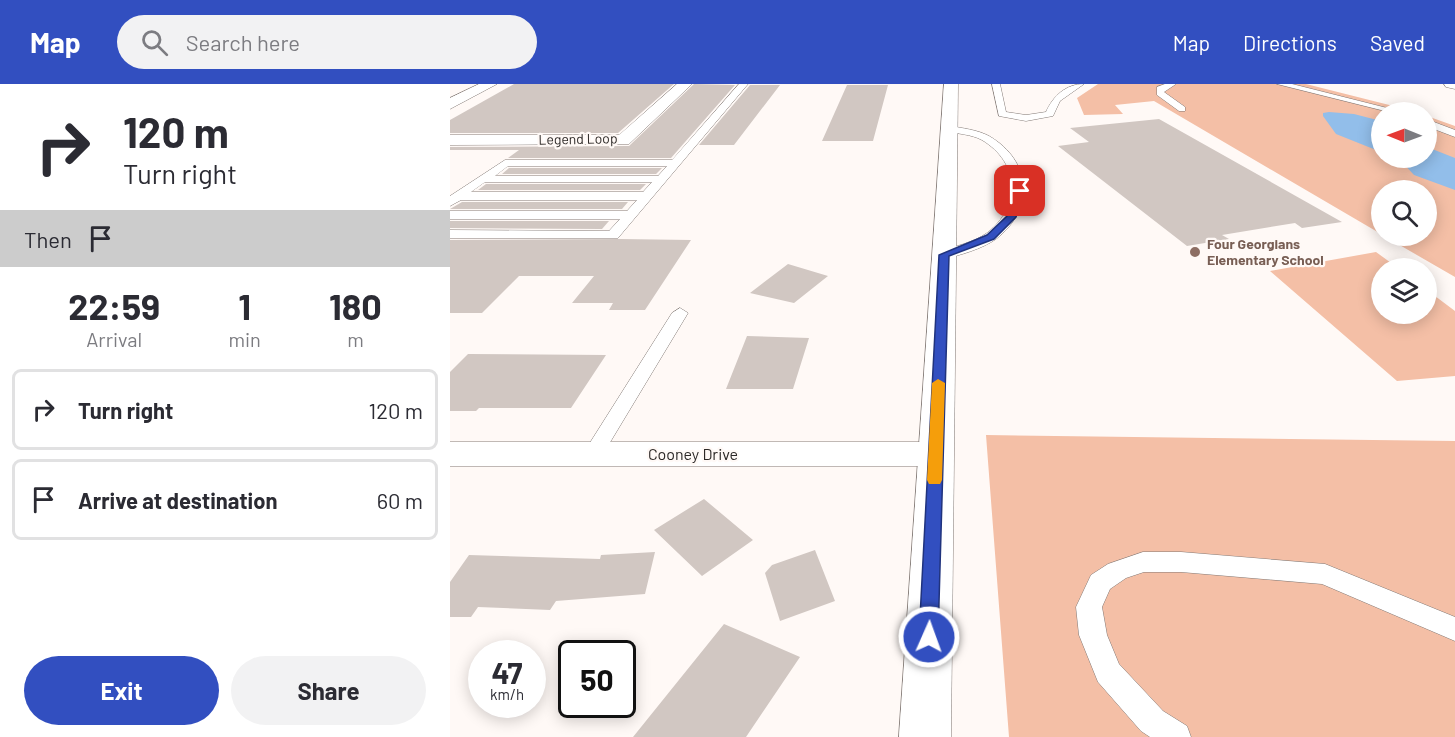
<!DOCTYPE html>
<style>
:root{--surface:#fff;--page:#f2f2f3;--text:#2b2b33;--muted:#7c7c81;--line:#e1e1e2;--accent:#324fc0}
body{margin:0;font-family:Barlow,sans-serif;background:var(--page);color:var(--text);height:100vh;display:flex;flex-direction:column;font-size:22px;white-space:nowrap}
*{box-sizing:border-box;margin:0}
p{font-size:20px;color:var(--muted)}
.icon{flex:none;width:33px;height:33px;fill:none;stroke:currentColor;stroke-width:2;stroke-linecap:round;stroke-linejoin:round}
.map{position:relative;flex:1;overflow:hidden}
.side{display:flex;flex-direction:column;background:var(--surface);width:450px}
.side>*{flex:none}
.guide{background:#fff;color:var(--text);overflow:hidden}
.needle{width:39px;rotate:271deg}
.fabs{position:absolute;left:921px;top:18px;display:grid;gap:12px}
.fabs a{display:grid;place-items:center;width:66px;height:66px;border-radius:50%;background:var(--surface);box-shadow:0 3px 15px #0003;font-size:30px}
.speed{position:absolute;left:18px;top:556px;display:flex;gap:12px;font-size:30px;font-weight:700;text-align:center}
.speed>*{display:grid;place-content:center;width:78px;height:78px;border-radius:50%;background:var(--surface);box-shadow:0 3px 15px #0003;line-height:1}
.speed small{font-size:15px;font-weight:400}
.speed .limit{border:3px solid #111;border-radius:9px;background:#fff;color:#111}
.pin{position:absolute;display:grid;place-items:center;width:51px;height:51px;color:#fff;margin:-26px;border-radius:12px;box-shadow:0 3px 9px #0006}
.me{position:absolute;width:66px;margin:-33px;rotate:2deg;stroke-linejoin:round;filter:drop-shadow(0 0 4px #0008)}
.turn{display:flex;align-items:center;gap:21px;height:126px;padding:0 24px;font-size:27px}
.turn .icon{width:78px;height:78px;stroke-width:2.5}
.turn b{display:block;font-size:42px;line-height:51px}
.then{display:flex;align-items:center;height:57px;padding:0 24px;background:#0003;gap:12px;font-size:22px}
.eta{display:flex;justify-content:space-evenly;align-items:center;height:102px;text-align:center}
.eta b{font-size:36px;font-weight:700;line-height:42px}
.cta{display:flex;gap:12px;margin-top:auto;padding:12px 24px}
.cta a{flex:1;height:69px;border-radius:36px;background:var(--accent);color:#fff;font-size:24px;font-weight:700;line-height:69px;text-align:center}
.cta a+a{background:var(--page);color:var(--text)}
ul{padding:0;list-style:none}
li{display:flex;align-items:center;gap:18px;height:81px;margin:0 12px 9px;padding:0 12px;border:3px solid var(--line);border-radius:9px}
li div{flex:1}
li b{display:block;font-size:22px}
li em{font-style:normal}
header{display:flex;align-items:center;gap:36px;box-sizing:border-box;height:84px;padding:0 30px;background:var(--accent);color:#fff}
header strong{font-size:28px}
nav{display:flex;gap:33px;margin-inline-start:auto;font-size:21px}
.search{width:420px;height:54px;background:var(--page);display:flex;align-items:center;gap:15px;box-sizing:border-box;padding:0 21px;border-radius:33px;color:var(--muted);font-size:22px}
main{display:flex;flex:1;min-height:0}
.map>svg:first-child{display:block}
.green{fill:#f4bfa6}
.water{fill:#92beea}
.building{fill:#d1c7c2}
.lines{fill:none;stroke-linecap:round;stroke-linejoin:round}
.service-casing{stroke:#827975;stroke-width:1}
.minor-casing{stroke:#827975;stroke-width:1}
.secondary-casing{stroke:#827975;stroke-width:1}
.service{fill:#fff;fill-rule:evenodd}
.minor{fill:#fff;fill-rule:evenodd}
.secondary{fill:#fff;fill-rule:evenodd}
.route{fill:#324fc0;stroke:#20337d;stroke-width:1.5}
.slow{fill:#f59e0b}
.education-dot{fill:#8d6e63;stroke:#fff9f6;stroke-width:2}
.labels{text-anchor:middle;stroke-width:4.5;stroke-linejoin:round;paint-order:stroke}
.far-street-label{font-size:14px;fill:#2c2826;stroke:#fff9f6}
.far-education-label{font-size:14px;font-weight:bold;fill:#785e54;stroke:#fff9f6;text-anchor:start}
.street-label{font-size:16px;fill:#2c2826;stroke:#fff9f6}
</style>
<header>
<strong>Map</strong>
<div class="search"><svg class="icon" aria-label="search" viewBox="0 0 24 24"><circle cx="10" cy="10" r="6"/><path d="M15 15l6 6"/></svg>Search here</div>
<nav><a>Map</a><a>Directions</a><a>Saved</a></nav>
</header>
<main>
<section class="side">
<div class="guide">
<div class="turn"><svg class="icon" aria-label="right" viewBox="0 0 24 24"><path d="M7 20v-9h11M14 6l5 5-5 5"/></svg><div><b>120 m</b>Turn right</div></div>
<div class="then">Then<svg class="icon" aria-label="arrive" viewBox="0 0 24 24"><path d="M6 21V4h12l-3 4 3 4H6"/></svg></div>
</div>
<div class="eta">
<div><b>22:59</b><p>Arrival</p></div>
<div><b>1</b><p>min</p></div>
<div><b>180</b><p>m</p></div>
</div>
<ul>
<li><svg class="icon" aria-label="right" viewBox="0 0 24 24"><path d="M7 20v-9h11M14 6l5 5-5 5"/></svg><div><b>Turn right</b></div><em>120 m</em></li>
<li><svg class="icon" aria-label="arrive" viewBox="0 0 24 24"><path d="M6 21V4h12l-3 4 3 4H6"/></svg><div><b>Arrive at destination</b></div><em>60 m</em></li>
</ul>
<div class="cta"><a>Exit</a><a>Share</a></div>
</section>
<div class="map">
<svg width="1005" height="653" viewBox="0 0 1005 653">
<rect width="100%" height="100%" fill="#fff9f6"/>
<path class="green" d="M 648,0 L 856,0 L 967,28 L 932,28 L 932,74 L 976,74 L 977,32 L 1005,42 L 1005,193 L 934,152 L 976,152 L 976,106 L 932,106 L 931,150 L 704,17 L 665,21 L 673,30 L 634,31 L 627,14 Z
M 926,168 L 948,184 L 932,184 L 932,230 L 976,230 L 977,206 L 1005,227 L 1005,292 L 947,297 L 820,187 Z
M 536,351 L 1005,357 L 1005,653 L 559,653 Z"/>
<path class="water" d="M 879,28 L 904,30 L 931,37 L 931,68 L 886,50 L 873,32 L 873,29 Z
M 977,63 L 1005,74 L 1005,106 L 964,91 L 953,79 L 945,74 L 976,74 Z"/>
<path class="building" d="M 64,0 L 224,0 L 168,49 L 0,49 L 0,36 Z
M 244,0 L 285,1 L 221,74 L 58,74 L 69,66 L 0,66 L 0,63 L 179,62 Z
M 300,1 L 330,1 L 284,61 L 249,61 Z
M 397,1 L 438,1 L 423,57 L 372,57 Z
M 709,35 L 892,138 L 852,144 L 845,139 L 772,151 L 779,155 L 737,162 L 608,62 L 639,58 L 620,44 Z
M 59,84 L 212,84 L 206,90 L 52,90 Z
M 36,100 L 196,100 L 190,106 L 28,106 Z
M 12,118 L 178,118 L 172,125 L 0,125 Z
M 0,137 L 159,137 L 152,145 L 0,144 Z
M 0,156 L 170,155 L 241,156 L 195,226 L 159,226 L 163,219 L 122,219 L 144,192 L 69,192 L 32,229 L 0,229 Z
M 338,180 L 378,192 L 344,219 L 300,209 Z
M 297,252 L 359,254 L 343,305 L 276,305 Z
M 18,270 L 156,271 L 121,324 L 29,324 L 26,327 L 0,327 L 0,288 Z
M 254,415 L 303,456 L 252,492 L 204,446 Z
M 365,466 L 385,517 L 330,537 L 315,489 L 322,481 Z
M 205,468 L 195,510 L 106,517 L 100,526 L 28,523 L 21,533 L 0,533 L 0,498 L 19,471 L 150,475 L 151,471 Z
M 274,540 L 350,573 L 296,653 L 183,653 Z"/>
<g class="lines">
<g class="service-casing">
<path id="service" d="M 289,0 L 298,0 L 168,154 L 0,154 L 0,146 L 159,147 L 170,135 L 0,135 L 0,127 L 177,127 L 187,116 L 11,116 L 0,122 L 0,112 L 55,76 L 222,76 ZM 58,82 L 217,82 L 208,92 L 45,92 ZM 35,98 L 202,98 L 193,108 L 21,108 Z
M 542,0 L 550,0 L 556,28 L 576,31 L 596,28 C 603,12 616,0 634,0 L 610,17 L 603,32 L 576,37 L 549,32 Z
M 715,0 L 726,0 L 714,8 L 735,23 L 735,27 L 729,27 L 707,11 L 707,3 Z
M 827,0 L 842,0 L 953,28 L 939,28 Z
M 976,35 L 1005,46 L 1005,53 L 976,42 Z
M 499,42 C 512,44 528,46 539,52 C 582,77 585,125 546,155 C 532,165 510,171 494,175 L 487,171 L 489,168 C 505,162 523,159 537,149 C 572,122 570,79 532,56 C 521,50 507,50 496,47 L 496,43 Z
M 230,224 L 238,229 L 150,375 L 143,377 L 136,375 L 133,370 L 136,365 L 222,229 Z
M 693,468 L 731,468 L 875,480 L 1005,533 L 1005,557 L 872,500 L 731,488 L 694,488 L 676,494 L 660,505 L 652,523 L 657,551 L 669,580 L 713,627 L 737,642 L 741,653 L 700,653 L 691,647 L 648,598 L 629,551 L 626,523 L 641,491 L 658,480 Z"/>
</g>
<g class="minor-casing">
<path id="minor" d="M 29,0 L 47,0 L 0,25 L 0,14 Z
M 227,0 L 242,0 L 179,60 L 0,61 L 0,51 L 169,51 Z
M 994,0 L 1005,0 L 1005,5 L 996,3 Z
M 0,358 L 485,358 L 498,361 L 503,370 L 498,379 L 485,382 L 0,382 Z"/>
</g>
<g class="secondary-casing">
<path id="secondary" d="M 494,0 L 508,0 L 501,653 L 449,653 Z"/>
</g>
<use href="#service" class="service"/>
<use href="#minor" class="minor"/>
<use href="#secondary" class="secondary"/>
</g>
<path class="route" d="M 570,104 L 574,107 L 566,133 L 544,155 L 499,172 L 488,553 L 486,559 L 479,561 L 472,559 L 469,553 L 489,171 L 537,151 L 557,132 L 566,107 Z"/>
<path class="slow" d="M 488,295 L 495,299 L 492,396 L 490,400 L 479,400 L 477,396 L 482,299 Z"/>
<circle class="education-dot" cx="745" cy="168" r="6"/>
<g class="labels">
<g class="far-street-label">
<text transform="translate(128 55) rotate(-1)" y="5">Legend Loop</text>
</g>
<g class="far-education-label">
<text x="757" y="165">Four Georgians<tspan x="757" dy="16">Elementary School</tspan></text>
</g>
<g class="street-label">
<text x="243" y="376">Cooney Drive</text>
</g>
</g>
</svg>
<div class="fabs">
<a><svg class="needle" viewBox="-14 -14 28 28"><path d="M0-13l5 13h-10z" fill="#e53935"/><path d="M0 13l5-13h-10z" fill="#7c7c81"/></svg></a>
<a><svg class="icon" aria-label="search" viewBox="0 0 24 24"><circle cx="10" cy="10" r="6"/><path d="M15 15l6 6"/></svg></a>
<a><svg class="icon" aria-label="layers" viewBox="0 0 24 24"><path d="M12 4l9 5-9 5-9-5zM3 14l9 5 9-5"/></svg></a>
</div>
<div class="speed"><div>47<small>km/h</small></div><div class="limit">50</div></div>
<div class="pin" style="left:570px;top:107px;background:#d93025"><svg class="icon" aria-label="arrive" viewBox="0 0 24 24"><path d="M6 21V4h12l-3 4 3 4H6"/></svg></div>
<svg class="me" style="left:479px;top:553px" viewBox="-20 -20 40 40"><circle r="17" fill="#324fc0" stroke="#fff" stroke-width="3"/><path d="M0-11L8 9 0 5-8 9z" fill="#fff"/></svg>
</div>
</main>
